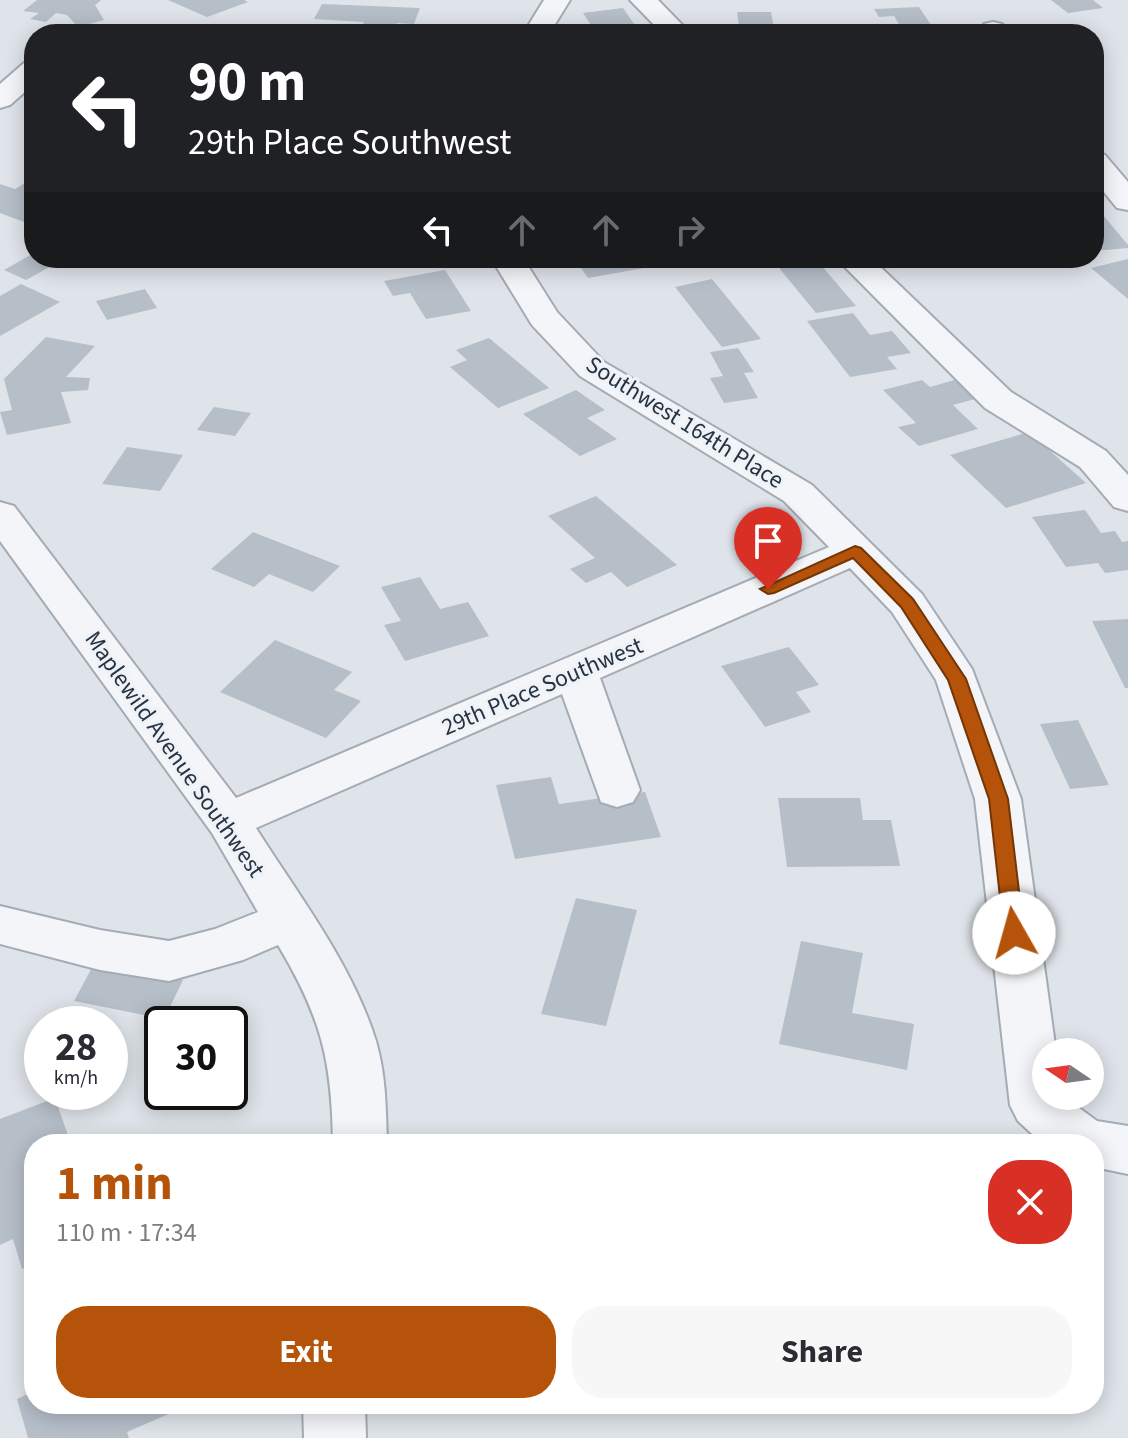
<!DOCTYPE html>
<meta charset="utf-8">
<style>
:root{--surface:#fff;--page:#f7f7f7;--text:#2b2b33;--muted:#7c7c81;--accent:#b45309}
body{margin:0;font-family:"Source Sans 3",sans-serif;background:var(--page);color:var(--text);height:100vh;display:flex;flex-direction:column;font-size:30px;white-space:nowrap}
*{box-sizing:border-box;margin:0}
p{font-size:26px;color:var(--muted)}
.icon{flex:none;width:44px;height:44px;fill:none;stroke:currentColor;stroke-width:2;stroke-linecap:round;stroke-linejoin:round}
.map{position:relative;flex:1;overflow:hidden}
.panel{position:absolute;left:24px;top:1134px;width:1080px;height:280px;display:flex;flex-direction:column;background:var(--surface);border-radius:32px;box-shadow:0 4px 20px #0003}
.panel>*{flex:none}
.guide{position:absolute;left:24px;top:24px;width:1080px;height:244px;border-radius:32px;box-shadow:0 4px 20px #0003;background:#202124;color:#fff;overflow:hidden}
.needle{width:52px;rotate:283deg}
.controls{position:absolute;left:1032px;top:1038px;display:grid;gap:16px}
.controls a{display:grid;place-items:center;width:72px;height:72px;border-radius:50%;background:var(--surface);box-shadow:0 4px 20px #0003;font-size:40px}
.speed{position:absolute;left:24px;top:1006px;display:flex;gap:16px;font-size:40px;font-weight:700;text-align:center}
.speed>*{display:grid;place-content:center;width:104px;height:104px;border-radius:50%;background:var(--surface);box-shadow:0 4px 20px #0003;line-height:1}
.speed small{font-size:20px;font-weight:400}
.speed .limit{border:4px solid #111;border-radius:12px;background:#fff;color:#111}
.pin{position:absolute;display:grid;place-items:center;width:68px;height:68px;color:#fff;margin:-82px -34px;border-radius:50% 50% 50% 0;rotate:-45deg;box-shadow:0 0 8px #0007}
.pin .icon{rotate:45deg}
.me{position:absolute;width:88px;margin:-44px;rotate:353deg;stroke-linejoin:round;filter:drop-shadow(0 0 6px #0008)}
.turn{display:flex;align-items:center;gap:28px;height:168px;padding:0 32px;font-size:36px}
.turn .icon{width:104px;height:104px;stroke-width:2.5}
.turn b{display:block;font-size:56px;line-height:68px}
.lanes{display:flex;align-items:center;height:76px;padding:0 32px;background:#0003;justify-content:center;gap:40px;direction:ltr}
.lanes .off{opacity:.35}
.round{display:grid;place-items:center;flex:none;width:84px;height:84px;border-radius:32px;background:var(--page)}
.summary{display:flex;align-items:center;justify-content:space-between;height:136px;padding:0 32px}
h1{font-size:48px;font-weight:700;line-height:60px;color:var(--accent)}
.cta{display:flex;gap:16px;margin-top:auto;padding:16px 32px}
.cta a{flex:1;height:92px;border-radius:32px;background:var(--accent);color:#fff;font-size:32px;font-weight:700;line-height:92px;text-align:center}
.cta a+a{background:var(--page);color:var(--text)}
.map>svg:first-child{display:block}
.building{fill:#b6bec8}
.lines{fill:none;stroke-linecap:round;stroke-linejoin:round}
.minor-casing{stroke:#a4abb5;stroke-width:4}
.minor{fill:#f3f5f8;fill-rule:evenodd}
.route{fill:#b45309;stroke:#753606;stroke-width:2}
.labels{text-anchor:middle;stroke-width:6;stroke-linejoin:round;paint-order:stroke}
.street-label{font-size:24px;fill:#263343;stroke:#eff3f7}
</style>
<div class="map">
<svg width="1128" height="1438" viewBox="0 0 1128 1438">
<rect width="100%" height="100%" fill="#dfe4ea"/>
<path class="building" d="M 37,0 L 101,0 L 95,5 L 104,20 L 78,27 L 67,15 L 56,13 L 46,22 L 30,19 L 39,13 L 23,11 Z
M 168,0 L 244,0 L 248,2 L 207,17 Z
M 1051,0 L 1093,0 L 1103,8 L 1068,13 Z
M 322,4 L 420,8 L 414,24 L 397,23 L 394,31 L 360,30 L 364,22 L 314,19 Z
M 919,7 L 937,34 L 905,34 L 894,16 L 879,17 L 874,9 Z
M 623,8 L 641,34 L 597,34 L 583,13 Z
M 737,12 L 771,12 L 775,34 L 720,34 L 724,27 L 739,26 Z
M 30,180 L 34,182 L 32,225 L 0,213 L 0,184 L 15,189 Z
M 1103,215 L 1128,245 L 1128,248 L 1094,251 L 1094,216 Z
M 34,253 L 34,258 L 62,260 L 26,280 L 4,270 Z
M 574,258 L 656,258 L 661,265 L 588,278 Z
M 802,258 L 815,258 L 856,306 L 816,313 L 775,263 Z
M 1128,259 L 1128,299 L 1091,268 Z
M 445,270 L 471,311 L 426,319 L 410,293 L 393,296 L 384,281 Z
M 712,279 L 761,339 L 722,347 L 675,287 Z
M 21,284 L 60,302 L 0,336 L 0,296 Z
M 145,289 L 157,308 L 107,320 L 96,301 Z
M 853,313 L 870,335 L 892,331 L 911,353 L 887,357 L 897,369 L 850,377 L 807,321 Z
M 46,337 L 95,346 L 66,377 L 90,378 L 88,390 L 61,392 L 71,423 L 7,435 L 0,412 L 12,410 L 4,379 Z
M 489,338 L 549,388 L 498,408 L 450,367 L 467,360 L 456,350 Z
M 738,348 L 754,372 L 744,373 L 758,398 L 724,403 L 710,378 L 723,376 L 710,352 Z
M 965,377 L 986,396 L 953,405 L 978,429 L 919,446 L 898,427 L 916,423 L 883,390 L 922,380 L 930,387 Z
M 576,390 L 605,410 L 587,418 L 617,439 L 580,456 L 523,414 Z
M 214,407 L 251,413 L 235,436 L 197,430 Z
M 1029,432 L 1086,483 L 1006,508 L 950,455 Z
M 127,447 L 183,455 L 160,491 L 102,484 Z
M 596,496 L 677,565 L 627,587 L 611,572 L 586,583 L 570,569 L 595,558 L 548,516 Z
M 1085,510 L 1101,533 L 1115,531 L 1122,542 L 1128,541 L 1128,570 L 1105,573 L 1098,563 L 1066,567 L 1032,517 Z
M 253,532 L 340,566 L 313,592 L 269,574 L 254,587 L 211,569 Z
M 420,577 L 440,609 L 468,602 L 489,636 L 405,661 L 384,625 L 401,621 L 381,587 Z
M 1128,619 L 1128,688 L 1125,688 L 1092,621 Z
M 275,640 L 352,672 L 334,690 L 361,701 L 326,738 L 220,692 Z
M 789,647 L 819,685 L 796,692 L 811,712 L 765,727 L 721,666 Z
M 1078,720 L 1109,785 L 1070,789 L 1040,724 Z
M 551,777 L 559,804 L 645,792 L 661,837 L 515,859 L 496,785 Z
M 778,798 L 860,798 L 863,820 L 891,820 L 900,866 L 787,867 Z
M 576,898 L 637,910 L 606,1026 L 541,1014 Z
M 801,941 L 863,953 L 852,1013 L 914,1024 L 907,1070 L 779,1044 Z
M 95,962 L 183,980 L 164,1019 L 74,1001 Z
M 55,1098 L 71,1144 L 34,1144 L 34,1265 L 22,1269 L 13,1239 L 0,1245 L 0,1119 Z
M 34,1391 L 34,1404 L 168,1404 L 171,1413 L 127,1432 L 129,1438 L 28,1438 L 17,1399 Z"/>
<g class="lines">
<g class="minor-casing">
<path id="minor" d="M 544,0 L 570,0 L 549,34 L 523,34 Z
M 630,0 L 658,0 L 691,34 L 663,34 Z
M 993,22 L 1002,24 L 1009,34 L 982,34 L 980,30 L 984,24 Z
M 34,61 L 34,84 L 10,105 L 0,108 L 0,84 L 24,63 Z
M 1094,152 L 1105,155 L 1128,182 L 1128,210 L 1117,208 L 1094,180 Z
M 491,258 L 523,258 L 557,312 L 604,362 L 812,485 L 922,594 L 972,669 L 1021,799 L 1056,1052 L 1046,1052 L 1046,1096 L 1063,1096 L 1097,1121 L 1128,1126 L 1128,1174 L 1094,1167 L 1094,1144 L 1043,1144 L 1018,1121 L 1010,1105 L 975,799 L 936,680 L 892,612 L 850,568 L 600,678 L 640,790 L 633,802 L 617,807 L 601,802 L 562,694 L 256,828 C 299,896 352,964 376,1041 C 386,1075 386,1109 387,1144 L 333,1144 C 332,1060 321,1017 278,945 L 243,960 L 169,981 L 100,970 L 0,944 L 0,906 L 100,930 L 169,941 L 215,929 L 258,912 L 212,833 L 0,541 L 0,502 L 14,506 L 236,798 L 829,547 L 784,501 L 580,376 L 532,325 Z
M 836,258 L 871,258 L 1011,392 L 1106,451 L 1128,475 L 1128,511 L 1114,507 L 1080,467 L 985,408 Z
M 303,1404 L 365,1404 L 366,1438 L 304,1438 Z"/>
</g>
<use href="#minor" class="minor"/>
</g>
<path class="route" d="M 855,546 L 861,548 L 913,599 L 966,679 L 1008,799 L 1024,933 L 1021,939 L 1014,941 L 1004,933 L 989,799 L 948,680 L 901,607 L 853,558 L 774,593 L 768,594 L 760,589 Z"/>
<g class="labels">
<g class="street-label">
<text transform="translate(685 422) rotate(32)" y="8">Southwest 164th Place</text>
<text transform="translate(542 686) rotate(-23)" y="8">29th Place Southwest</text>
<text transform="translate(175 754) rotate(55)" y="8">Maplewild Avenue Southwest</text>
</g>
</g>
</svg>
<div class="controls">
<a><svg class="needle" viewBox="-14 -14 28 28"><path d="M0-13l5 13h-10z" fill="#e53935"/><path d="M0 13l5-13h-10z" fill="#7c7c81"/></svg></a>
</div>
<div class="speed"><div>28<small>km/h</small></div><div class="limit">30</div></div>
<div class="pin" style="left:768px;top:589px;background:#d93025"><svg class="icon" aria-label="arrive" viewBox="0 0 24 24"><path d="M6 21V4h12l-3 4 3 4H6"/></svg></div>
<svg class="me" style="left:1014px;top:933px" viewBox="-20 -20 40 40"><circle r="19" fill="#fff"/><path d="M0-13L10 11 0 6-10 11z" fill="#b45309"/></svg>
<div class="guide">
<div class="turn"><svg class="icon" aria-label="left" viewBox="0 0 24 24"><path d="M17 20v-9H6M10 6l-5 5 5 5"/></svg><div><b>90 m</b>29th Place Southwest</div></div>
<div class="lanes"><svg class="icon" aria-label="left" viewBox="0 0 24 24"><path d="M17 20v-9H6M10 6l-5 5 5 5"/></svg><svg class="icon off" aria-label="ahead" viewBox="0 0 24 24"><path d="M12 20V5M6 11l6-6 6 6"/></svg><svg class="icon off" aria-label="ahead" viewBox="0 0 24 24"><path d="M12 20V5M6 11l6-6 6 6"/></svg><svg class="icon off" aria-label="right" viewBox="0 0 24 24"><path d="M7 20v-9h11M14 6l5 5-5 5"/></svg></div>
</div>
<section class="panel">
<div class="summary"><div><h1>1 min</h1><p>110 m · 17:34</p></div><a class="round" style="background:#d93025;color:#fff"><svg class="icon" aria-label="close" viewBox="0 0 24 24"><path d="M6 6l12 12M18 6L6 18"/></svg></a></div>
<div class="cta"><a>Exit</a><a>Share</a></div>
</section>
</div>
